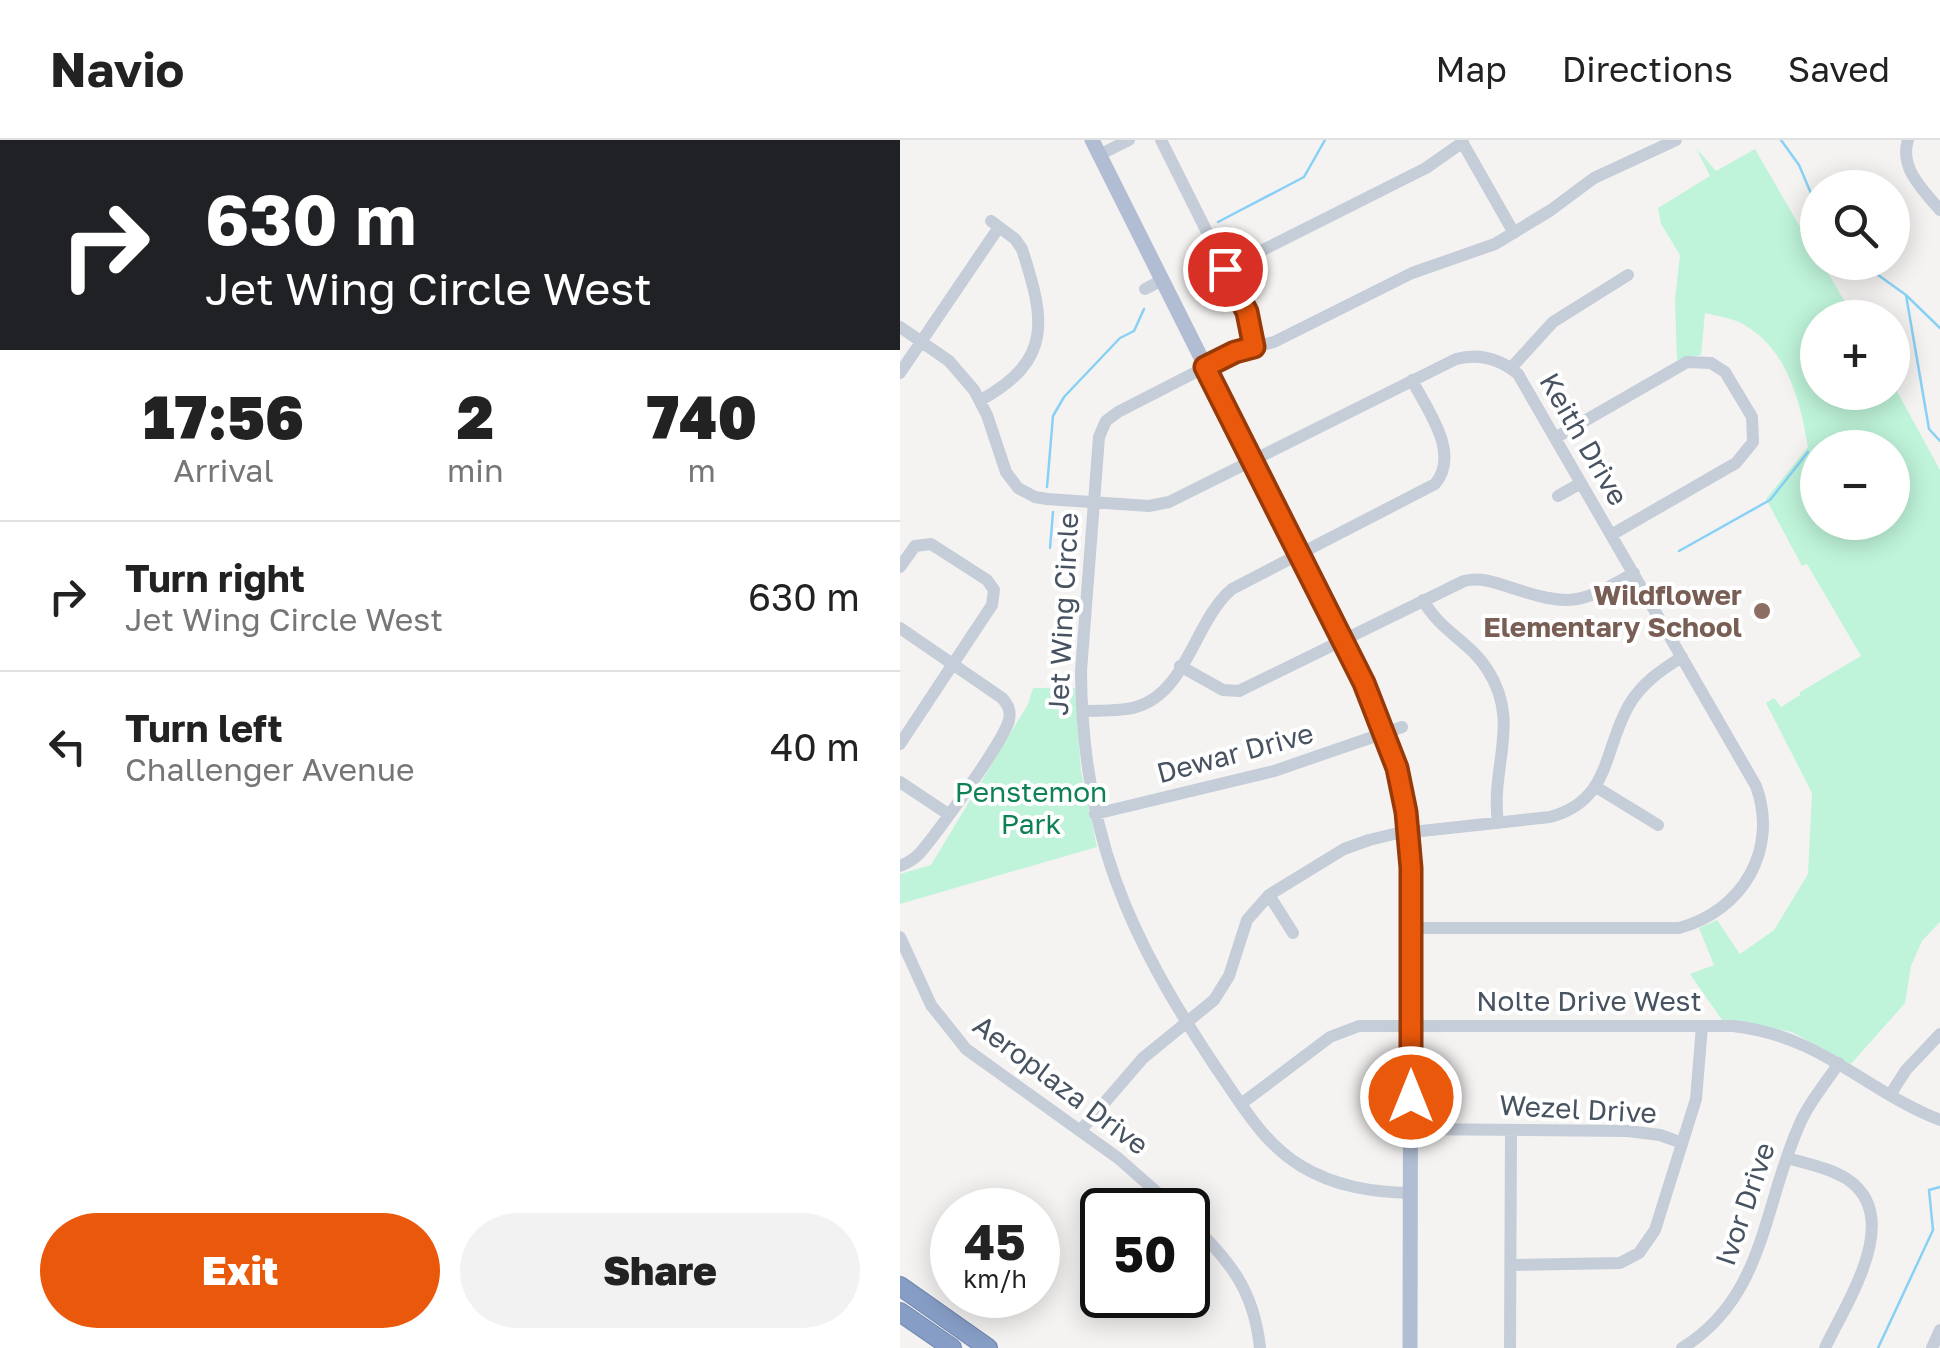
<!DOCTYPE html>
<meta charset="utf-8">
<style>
:root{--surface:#fff;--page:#f2f2f2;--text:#222;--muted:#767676;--line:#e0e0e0;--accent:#ea580c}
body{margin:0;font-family:"Golos Text",sans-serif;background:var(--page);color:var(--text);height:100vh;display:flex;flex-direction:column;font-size:38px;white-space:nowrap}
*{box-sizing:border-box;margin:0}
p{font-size:32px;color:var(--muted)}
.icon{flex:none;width:55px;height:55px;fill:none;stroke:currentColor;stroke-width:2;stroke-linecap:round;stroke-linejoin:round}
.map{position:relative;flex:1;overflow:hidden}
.side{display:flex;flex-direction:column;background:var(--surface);width:900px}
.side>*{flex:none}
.banner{background:#202124;color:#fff;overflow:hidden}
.tools{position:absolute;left:900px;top:30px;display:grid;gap:20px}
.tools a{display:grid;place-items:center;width:110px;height:110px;border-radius:50%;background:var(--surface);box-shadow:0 5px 25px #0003;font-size:50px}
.speed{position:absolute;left:30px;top:1048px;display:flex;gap:20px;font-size:50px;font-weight:700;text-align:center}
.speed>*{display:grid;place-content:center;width:130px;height:130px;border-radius:50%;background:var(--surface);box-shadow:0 5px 25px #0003;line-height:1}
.speed small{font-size:25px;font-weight:400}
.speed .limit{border:5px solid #111;border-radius:15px;background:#fff;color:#111}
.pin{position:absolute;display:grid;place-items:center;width:85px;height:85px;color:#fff;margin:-42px;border:5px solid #fff;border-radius:50%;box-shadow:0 2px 10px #0007}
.me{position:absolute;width:110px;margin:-55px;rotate:0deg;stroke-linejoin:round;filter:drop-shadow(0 0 8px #0008)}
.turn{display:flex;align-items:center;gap:35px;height:210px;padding:0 40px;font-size:45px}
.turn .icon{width:130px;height:130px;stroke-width:2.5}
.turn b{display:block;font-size:70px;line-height:85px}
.eta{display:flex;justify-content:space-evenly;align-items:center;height:170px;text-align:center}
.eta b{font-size:60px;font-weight:800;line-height:70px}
.cta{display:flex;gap:20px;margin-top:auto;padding:20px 40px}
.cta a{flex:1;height:115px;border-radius:60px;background:var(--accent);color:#fff;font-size:40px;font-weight:800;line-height:115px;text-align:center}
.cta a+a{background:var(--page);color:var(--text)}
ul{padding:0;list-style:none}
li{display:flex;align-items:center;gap:30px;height:150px;padding:0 40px;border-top:2px solid var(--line)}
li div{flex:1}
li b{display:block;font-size:38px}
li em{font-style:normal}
header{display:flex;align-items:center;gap:60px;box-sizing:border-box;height:140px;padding:0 50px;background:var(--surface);border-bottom:2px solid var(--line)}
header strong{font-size:48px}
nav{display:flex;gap:55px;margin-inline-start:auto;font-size:35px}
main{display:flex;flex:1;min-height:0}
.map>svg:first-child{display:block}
.green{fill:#bff4da;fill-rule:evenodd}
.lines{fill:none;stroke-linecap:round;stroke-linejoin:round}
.stream{stroke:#88d1f5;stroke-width:2.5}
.highway-casing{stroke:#7188b1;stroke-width:20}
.minor{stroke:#c5cdd8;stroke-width:12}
.major{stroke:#b0bdd3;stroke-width:15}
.highway{stroke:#869dc5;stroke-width:18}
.route-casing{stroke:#983908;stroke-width:25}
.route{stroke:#ea580c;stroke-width:18}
.education-dot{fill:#8d6e63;stroke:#fff;stroke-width:4}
.labels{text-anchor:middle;stroke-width:8;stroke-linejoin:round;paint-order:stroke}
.street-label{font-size:28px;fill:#485362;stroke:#fff}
.education-label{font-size:28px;font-weight:bold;fill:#785e54;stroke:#fff;text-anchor:end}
.park-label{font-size:28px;fill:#0e8255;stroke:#fff}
</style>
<header>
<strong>Navio</strong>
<nav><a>Map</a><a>Directions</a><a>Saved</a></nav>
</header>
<main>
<section class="side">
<div class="banner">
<div class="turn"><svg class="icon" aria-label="right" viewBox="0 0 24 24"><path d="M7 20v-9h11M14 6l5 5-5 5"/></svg><div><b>630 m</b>Jet Wing Circle West</div></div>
</div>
<div class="eta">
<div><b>17:56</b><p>Arrival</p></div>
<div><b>2</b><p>min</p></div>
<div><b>740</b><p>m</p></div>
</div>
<ul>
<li><svg class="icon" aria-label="right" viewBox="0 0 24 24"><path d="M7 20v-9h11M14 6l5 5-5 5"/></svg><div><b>Turn right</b><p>Jet Wing Circle West</p></div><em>630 m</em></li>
<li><svg class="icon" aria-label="left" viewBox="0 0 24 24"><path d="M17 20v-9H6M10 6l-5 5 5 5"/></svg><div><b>Turn left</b><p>Challenger Avenue</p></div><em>40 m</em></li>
</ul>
<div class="cta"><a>Exit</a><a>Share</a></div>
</section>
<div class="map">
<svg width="1040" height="1208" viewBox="0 0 1040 1208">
<rect width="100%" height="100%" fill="#f5f3f2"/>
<path class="green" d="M 796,8 L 816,31 L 855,9 L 917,116 L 918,122 L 922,123 L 954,177 L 918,178 L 918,252 L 992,252 L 993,244 L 1040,330 L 1040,782 L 1022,801 L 1011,826 L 1005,863 L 951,924 L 892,892 L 822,880 L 790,834 L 814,825 L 799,788 L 817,780 L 840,814 L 874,790 L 908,734 L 912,653 L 866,563 L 874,558 L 881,567 L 900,555 L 900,552 L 961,516 L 907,424 L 902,426 L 866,359 L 908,307 C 900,260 888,210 843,184 C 832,178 817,176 805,173 L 801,215 L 777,220 L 775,159 L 780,115 L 761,84 L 758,68 L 810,36 ZM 918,308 L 992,308 L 992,382 L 918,382 Z
M 133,548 L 175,548 L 181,631 L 197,707 L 0,764 L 0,734 L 31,725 L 128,564 Z"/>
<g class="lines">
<path class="stream" d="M 881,0 L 899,25 L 918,70
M 318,82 L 404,37 L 425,0
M 960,122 L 1006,155 L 1040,188
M 1006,155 L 1029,289 L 1040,301
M 147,347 L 153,276 L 164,257 L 220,198 L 234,191 L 244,169
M 150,408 L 153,372
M 779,411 L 870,360 L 908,312
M 978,1208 L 1033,1090 L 1029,1050 L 1040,1047"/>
<g class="highway-casing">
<path id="highway" d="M 0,1146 L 88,1208
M 0,1172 L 52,1208"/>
</g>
<path class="minor" d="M 261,0 L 347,172 L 354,207
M 561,0 L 614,93
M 1008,0 C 999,28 1023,50 1040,70
M 199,15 L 229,0
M 325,129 L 526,28 L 563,2
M 245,149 L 262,140
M 0,187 L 49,221 L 74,250 L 87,275 L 106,332 L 118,348 L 135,357 L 147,359 L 249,366 L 269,362 L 556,219 C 579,213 599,218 618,234 L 856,646 C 879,709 843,771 779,788 L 511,788
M 611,228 L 653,182 L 728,135
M 0,233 L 99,87
M 81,260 C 153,220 145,180 122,109 L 115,99 L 91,81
M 655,298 L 787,222 L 811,223 L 825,232 L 852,277 L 853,302 L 836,323 L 711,395
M 658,356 L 681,343
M 0,427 L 15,406 L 31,404 L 87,440 L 94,450 L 92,465 L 0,604
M 523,460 C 540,491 569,501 587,529 C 622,582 590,626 598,683
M 0,488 L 102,558 C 108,565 111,570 109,580 C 104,601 37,693 20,713 C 14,719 8,723 0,726
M 280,526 L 323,550 L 339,551 L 564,441 C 580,437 594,442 609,447 C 671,467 678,465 734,433
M 182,571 C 199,570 219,572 236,567 C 287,553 294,481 332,449 L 535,344 C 561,313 527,270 512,240
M 0,642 L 48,674
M 696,647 L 758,685
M 195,674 L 374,631 L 502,587
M 369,755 L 393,793
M 0,797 L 31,865 L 66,909 L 218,1018 L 277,1070
M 990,955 L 1006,930 L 1040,894
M 341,964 L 430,897 L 459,886 L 833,886 C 922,896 962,949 1040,980
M 511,989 L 728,991 L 760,995 L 782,1003
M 180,991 L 243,918 L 314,860 L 329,836 L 347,780 L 369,755 L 444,709 L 469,700 L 494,694 L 650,677 C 711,661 703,610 729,565 C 742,543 761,530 782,517
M 888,1018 C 907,1024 930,1028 947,1039 C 1005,1077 946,1163 925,1208
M 511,1053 C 472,1052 436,1047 401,1026 C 363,1003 342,965 317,929 C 228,796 182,694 181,531 L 199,297 L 206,281 L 218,272 L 335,212 L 374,202 L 512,133 L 595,104 L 651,70 L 694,38 L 776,0
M 288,1080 C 329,1120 354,1149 360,1208
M 611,1125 L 720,1123 L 739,1113 L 755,1090 L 796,959 L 802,886
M 610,1208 L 611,990
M 782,1208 C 864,1158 863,1068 898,988 C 907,965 925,944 939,923
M 1032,1208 L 1040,1190"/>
<path class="major" d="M 192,0 L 464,543 C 492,602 508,663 511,729 L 510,1208"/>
<use href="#highway" class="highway"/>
</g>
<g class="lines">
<g class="route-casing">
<path id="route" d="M 325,129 L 347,172 L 354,207 L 335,212 L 305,227 L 464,543 L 497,628 L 506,672 L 511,728 L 511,957"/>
</g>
<use href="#route" class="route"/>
</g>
<circle class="education-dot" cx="862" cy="471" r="10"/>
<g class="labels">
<g class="street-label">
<text transform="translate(684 299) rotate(60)" y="10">Keith Drive</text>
<text transform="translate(163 474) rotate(-87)" y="10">Jet Wing Circle</text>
<text transform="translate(335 613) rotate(-15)" y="10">Dewar Drive</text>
<text x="689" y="871">Nolte Drive West</text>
<text transform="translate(161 945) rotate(37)" y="10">Aeroplaza Drive</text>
<text transform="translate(678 969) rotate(3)" y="10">Wezel Drive</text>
<text transform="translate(845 1064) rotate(-71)" y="10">Ivor Drive</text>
</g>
<g class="education-label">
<text x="842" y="465">Wildflower<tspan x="842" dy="32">Elementary School</tspan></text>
</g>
<g class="park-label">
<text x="131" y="662">Penstemon<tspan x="131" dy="32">Park</tspan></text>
</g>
</g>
</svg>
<div class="tools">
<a><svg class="icon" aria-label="search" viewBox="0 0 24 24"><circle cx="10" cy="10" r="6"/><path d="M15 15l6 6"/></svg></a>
<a>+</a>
<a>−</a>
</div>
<div class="speed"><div>45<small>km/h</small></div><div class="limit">50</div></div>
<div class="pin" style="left:325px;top:129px;background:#d93025"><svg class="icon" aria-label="arrive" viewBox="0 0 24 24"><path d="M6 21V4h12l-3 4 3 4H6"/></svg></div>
<svg class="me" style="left:511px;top:957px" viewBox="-20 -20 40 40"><circle r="17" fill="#ea580c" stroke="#fff" stroke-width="3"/><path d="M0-11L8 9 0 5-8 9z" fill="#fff"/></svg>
</div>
</main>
